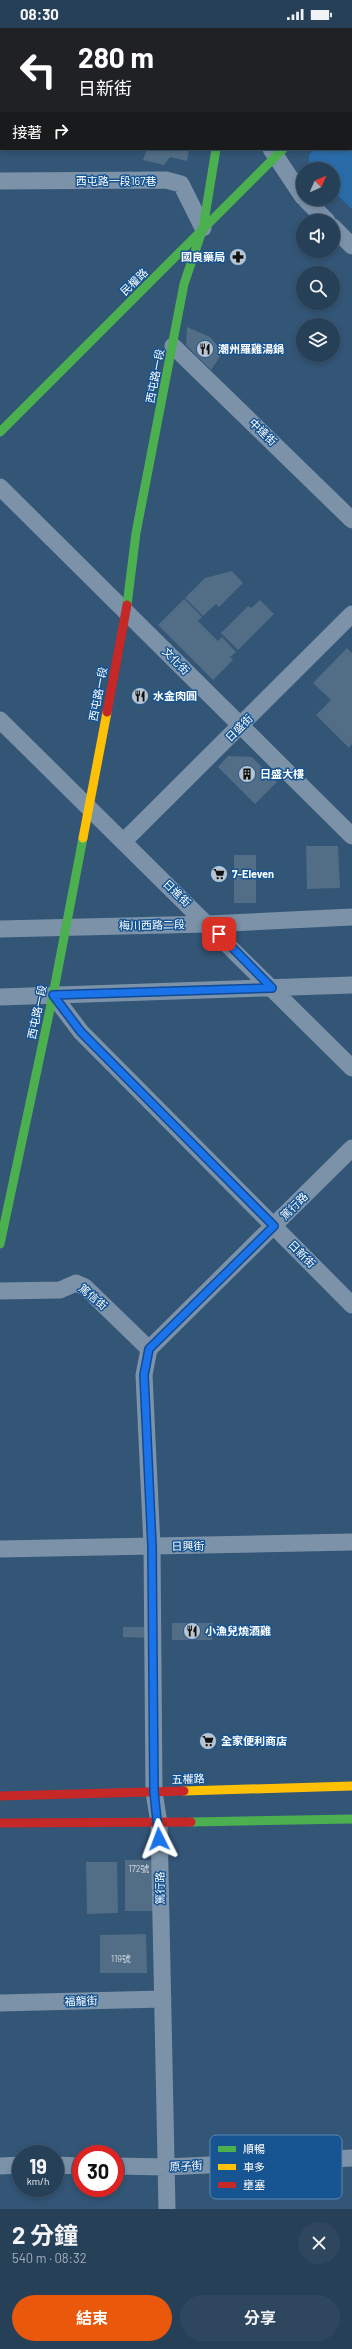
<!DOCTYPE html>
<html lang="zh-TW">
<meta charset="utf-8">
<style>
:root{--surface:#264058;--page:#2e475e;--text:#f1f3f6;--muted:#a4afba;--line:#42596e;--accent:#ea580c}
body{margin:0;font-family:Barlow,"Noto Sans TC",sans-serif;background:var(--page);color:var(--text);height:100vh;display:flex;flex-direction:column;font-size:15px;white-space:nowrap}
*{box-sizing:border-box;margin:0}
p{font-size:13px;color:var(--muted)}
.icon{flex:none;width:22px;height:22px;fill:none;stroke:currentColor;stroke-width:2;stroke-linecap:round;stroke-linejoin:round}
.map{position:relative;height:2181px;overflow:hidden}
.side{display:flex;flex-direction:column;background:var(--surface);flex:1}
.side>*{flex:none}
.top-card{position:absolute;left:0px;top:0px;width:352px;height:122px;box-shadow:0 2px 6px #0003,0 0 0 1px var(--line);background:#202124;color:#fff;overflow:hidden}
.needle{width:26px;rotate:45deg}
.buttons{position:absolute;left:296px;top:134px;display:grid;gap:8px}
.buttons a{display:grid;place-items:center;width:44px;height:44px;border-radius:50%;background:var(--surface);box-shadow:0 2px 6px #0003,0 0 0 1px var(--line);font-size:20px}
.speed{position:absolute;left:12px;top:2117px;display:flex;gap:8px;font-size:20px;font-weight:700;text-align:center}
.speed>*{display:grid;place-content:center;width:52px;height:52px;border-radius:50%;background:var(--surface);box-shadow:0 2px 6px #0003,0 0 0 1px var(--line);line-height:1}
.speed small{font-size:10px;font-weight:400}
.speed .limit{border:6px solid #d22;background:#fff;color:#111}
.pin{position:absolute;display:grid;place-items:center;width:34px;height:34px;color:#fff;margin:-17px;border-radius:8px;box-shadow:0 2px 6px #0006}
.me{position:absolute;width:44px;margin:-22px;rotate:357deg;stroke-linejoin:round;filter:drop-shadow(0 0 3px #0008)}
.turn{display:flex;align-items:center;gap:14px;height:84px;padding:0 12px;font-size:18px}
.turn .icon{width:52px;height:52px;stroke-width:2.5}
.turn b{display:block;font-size:28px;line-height:34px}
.then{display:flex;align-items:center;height:38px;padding:0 12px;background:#0003;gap:8px;font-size:15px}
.round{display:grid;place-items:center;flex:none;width:42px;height:42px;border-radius:21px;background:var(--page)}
.overview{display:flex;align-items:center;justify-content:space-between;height:68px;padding:0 12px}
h1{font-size:24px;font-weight:700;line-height:30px}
.action{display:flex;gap:8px;margin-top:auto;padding:8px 12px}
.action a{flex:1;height:46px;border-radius:24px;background:var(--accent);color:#fff;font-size:16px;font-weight:700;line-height:46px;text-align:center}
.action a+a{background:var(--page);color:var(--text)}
.status{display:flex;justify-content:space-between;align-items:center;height:28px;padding:0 20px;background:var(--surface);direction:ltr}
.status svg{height:11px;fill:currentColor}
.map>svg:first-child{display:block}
.green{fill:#2a6ca8}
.building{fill:#526d86}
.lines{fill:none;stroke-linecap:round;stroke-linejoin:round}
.street{stroke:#7b92a9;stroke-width:17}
.fast{stroke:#4caf50;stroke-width:9}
.slow{stroke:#ffc107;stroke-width:9}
.jam{stroke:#c62828;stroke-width:9}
.route-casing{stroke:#114b97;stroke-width:10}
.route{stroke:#1a73e8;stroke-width:7}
.labels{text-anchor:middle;stroke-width:3;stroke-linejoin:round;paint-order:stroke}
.number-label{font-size:9px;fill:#d4dae1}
.street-label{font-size:11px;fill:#fff;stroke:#175592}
.poi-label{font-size:11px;font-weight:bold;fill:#fff;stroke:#175592;text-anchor:start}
.key{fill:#175592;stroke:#5d88b3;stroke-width:1}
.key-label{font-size:11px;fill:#fff}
</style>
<div class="status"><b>08:30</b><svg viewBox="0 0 49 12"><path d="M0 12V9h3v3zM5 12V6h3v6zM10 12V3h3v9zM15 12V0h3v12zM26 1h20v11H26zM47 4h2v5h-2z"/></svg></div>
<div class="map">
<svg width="352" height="2181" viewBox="0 0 352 2181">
<rect width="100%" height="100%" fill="#335576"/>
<path class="green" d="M 352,84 L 352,181 L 333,163 L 333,141 L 310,141 L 308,139 L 309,127 L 315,121 L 351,121 Z"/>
<path class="building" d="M 147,121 L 189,121 L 187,133 L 170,129 L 164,137 L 143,132 Z
M 187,299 L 210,309 L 223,324 L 211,342 L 186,317 Z
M 232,543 L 243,555 L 219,579 L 216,576 L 203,588 L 185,570 L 205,550 Z
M 184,571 L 202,589 L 198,593 L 218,613 L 222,609 L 236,624 L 230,629 L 233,632 L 213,652 L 158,597 Z
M 260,572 L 274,586 L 238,622 L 221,605 L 248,578 L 251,580 Z
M 347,620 L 352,625 L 352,716 L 349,720 L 316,687 L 331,672 L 313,655 Z
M 228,728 L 252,729 L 277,754 L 255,776 L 218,739 Z
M 306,818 L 338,818 L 340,860 L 307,861 Z
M 234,827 L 256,827 L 256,875 L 234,875 Z
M 172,1595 L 213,1595 L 212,1612 L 172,1612 Z
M 123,1599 L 148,1599 L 148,1610 L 123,1609 Z
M 125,1832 L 157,1832 L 156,1883 L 125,1883 Z
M 86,1834 L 117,1834 L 118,1885 L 87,1886 Z
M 146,1906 L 147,1945 L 100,1945 L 100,1907 Z"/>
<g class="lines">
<path class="street" d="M 271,121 L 303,169
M 0,153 L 166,152 L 181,156 L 203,200
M 305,171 L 327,193
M 333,199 L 352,218
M 173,318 L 352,492
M 0,459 L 352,808
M 0,692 L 352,1040
M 124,813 L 352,586
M 0,901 L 208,896 L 352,889
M 53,967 L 81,1004 L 352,1277
M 0,969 L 352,957
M 0,1263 L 60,1262 L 76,1255 L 85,1259 L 149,1321
M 0,1521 L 352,1514
M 0,1975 L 163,1971
M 55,2137 L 81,2138
M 0,2138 L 21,2137
M 115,2138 L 166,2139 L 352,2130
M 167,2181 L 159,1795 L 154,1764 L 152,1518 L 144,1347 L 149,1321 L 352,1120"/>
<path class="fast" d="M 240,0 L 240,1
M 0,404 L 283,121
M 127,577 L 136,505 L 184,256 L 203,200 L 216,121
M 0,1216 L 53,967 L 83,810
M 191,1794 L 352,1791"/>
<path class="slow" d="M 351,54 L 352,53
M 83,810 L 107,684
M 184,1763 L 352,1758"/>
<path class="jam" d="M 107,684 L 127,577
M 0,1768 L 184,1763
M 0,1795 L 191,1794"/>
</g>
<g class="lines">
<g class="route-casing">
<path id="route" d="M 159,1811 L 154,1764 L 152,1518 L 144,1347 L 149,1321 L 274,1198 L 81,1004 L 53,967 L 272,960 L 219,906"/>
</g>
<use href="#route" class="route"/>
</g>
<defs>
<g id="pharmacy-disc" transform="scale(0.9)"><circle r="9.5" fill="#b8c4cf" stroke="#175592"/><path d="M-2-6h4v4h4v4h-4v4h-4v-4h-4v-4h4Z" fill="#111"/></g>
<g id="restaurant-disc" transform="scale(0.9)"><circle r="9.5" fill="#b8c4cf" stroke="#175592"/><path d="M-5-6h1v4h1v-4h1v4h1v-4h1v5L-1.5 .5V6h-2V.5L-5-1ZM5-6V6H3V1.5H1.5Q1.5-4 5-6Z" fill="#111"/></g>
<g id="building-disc" transform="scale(0.9)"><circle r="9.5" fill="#b8c4cf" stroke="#175592"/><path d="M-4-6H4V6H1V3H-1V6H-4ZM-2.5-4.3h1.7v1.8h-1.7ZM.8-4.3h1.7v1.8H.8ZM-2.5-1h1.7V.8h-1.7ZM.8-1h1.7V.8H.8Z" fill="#111"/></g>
<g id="supermarket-disc" transform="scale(0.9)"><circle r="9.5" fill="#b8c4cf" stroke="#175592"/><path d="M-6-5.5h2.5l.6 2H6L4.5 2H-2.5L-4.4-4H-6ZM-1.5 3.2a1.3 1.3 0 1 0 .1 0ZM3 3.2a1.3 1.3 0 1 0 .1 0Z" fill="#111"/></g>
</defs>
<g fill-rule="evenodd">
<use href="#pharmacy-disc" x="238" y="229"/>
<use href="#restaurant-disc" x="205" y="321"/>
<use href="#restaurant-disc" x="140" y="668"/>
<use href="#building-disc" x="247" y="746"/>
<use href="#supermarket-disc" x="219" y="846"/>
<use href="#restaurant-disc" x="192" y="1603"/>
<use href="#supermarket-disc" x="208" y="1713"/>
</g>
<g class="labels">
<g class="number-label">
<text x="139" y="1844">172號</text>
<text x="121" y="1934">119號</text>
</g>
<g class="street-label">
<text x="116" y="157">西屯路一段167巷</text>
<text transform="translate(134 254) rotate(-44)" y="4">民權路</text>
<text transform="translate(155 348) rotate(-79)" y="4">西屯路一段</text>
<text transform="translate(263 404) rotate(44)" y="4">中達街</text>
<text transform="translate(176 633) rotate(45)" y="4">文化街</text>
<text transform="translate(98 666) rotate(-79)" y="4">西屯路一段</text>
<text transform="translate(239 700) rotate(-45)" y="4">日盛街</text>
<text transform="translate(177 865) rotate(44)" y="4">日進街</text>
<text transform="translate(152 897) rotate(-1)" y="4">梅川西路二段</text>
<text transform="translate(37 984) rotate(-78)" y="4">西屯路一段</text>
<text transform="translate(294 1178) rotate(-45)" y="4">篤行路</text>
<text transform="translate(302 1226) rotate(45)" y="4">日新街</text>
<text transform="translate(93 1269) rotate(40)" y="4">篤信街</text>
<text transform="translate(188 1518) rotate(-1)" y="4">日興街</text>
<text transform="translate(188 1751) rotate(-2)" y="4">五權路</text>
<text transform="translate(160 1860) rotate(-91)" y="4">篤行路</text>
<text transform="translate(81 1973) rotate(-2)" y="4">福龍街</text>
<text transform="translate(186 2138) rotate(-3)" y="4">原子街</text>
</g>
<g class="poi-label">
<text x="225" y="233" text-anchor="end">國良藥局</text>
<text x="218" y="325">潮州羅雞湯鍋</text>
<text x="153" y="672">水金肉圓</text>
<text x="260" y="750">日盛大樓</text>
<text x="232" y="850">7-Eleven</text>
<text x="205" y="1607">小漁兒燒酒雞</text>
<text x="221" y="1717">全家便利商店</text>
</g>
</g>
<rect x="210" y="2107" width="132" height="64" rx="6" class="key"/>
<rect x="218" y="2118" width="18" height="6" fill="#4caf50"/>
<rect x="218" y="2136" width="18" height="6" fill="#ffc107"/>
<rect x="218" y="2154" width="18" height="6" fill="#c62828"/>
<g class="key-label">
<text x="243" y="2125">順暢</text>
<text x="243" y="2143">車多</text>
<text x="243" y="2161">壅塞</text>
</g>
</svg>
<div class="buttons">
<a><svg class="needle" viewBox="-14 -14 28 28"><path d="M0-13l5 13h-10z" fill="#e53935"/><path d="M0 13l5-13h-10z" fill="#a4afba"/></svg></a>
<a><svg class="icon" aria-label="sound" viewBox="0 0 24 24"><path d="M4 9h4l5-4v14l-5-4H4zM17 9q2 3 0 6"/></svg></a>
<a><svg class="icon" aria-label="search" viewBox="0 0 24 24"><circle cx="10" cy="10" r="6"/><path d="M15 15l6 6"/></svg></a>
<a><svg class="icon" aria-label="layers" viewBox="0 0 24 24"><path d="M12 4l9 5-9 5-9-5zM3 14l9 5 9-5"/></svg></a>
</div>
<div class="speed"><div>19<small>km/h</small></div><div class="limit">30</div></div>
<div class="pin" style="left:219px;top:906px;background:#d93025"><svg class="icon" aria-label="arrive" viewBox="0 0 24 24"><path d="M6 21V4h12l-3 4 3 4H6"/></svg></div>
<svg class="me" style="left:159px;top:1811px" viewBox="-20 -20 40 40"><path d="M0-17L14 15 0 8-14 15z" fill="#1a73e8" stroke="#fff" stroke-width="4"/></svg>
<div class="top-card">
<div class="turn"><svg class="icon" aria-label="left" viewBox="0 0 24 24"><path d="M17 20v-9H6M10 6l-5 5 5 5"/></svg><div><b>280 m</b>日新街</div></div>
<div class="then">接著<svg class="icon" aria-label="right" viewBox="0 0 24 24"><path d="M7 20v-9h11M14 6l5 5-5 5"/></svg></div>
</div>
</div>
<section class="side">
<div class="overview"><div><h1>2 分鐘</h1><p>540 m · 08:32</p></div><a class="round"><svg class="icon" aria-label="close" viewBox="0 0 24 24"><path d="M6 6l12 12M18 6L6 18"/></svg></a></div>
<div class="action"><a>結束</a><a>分享</a></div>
</section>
